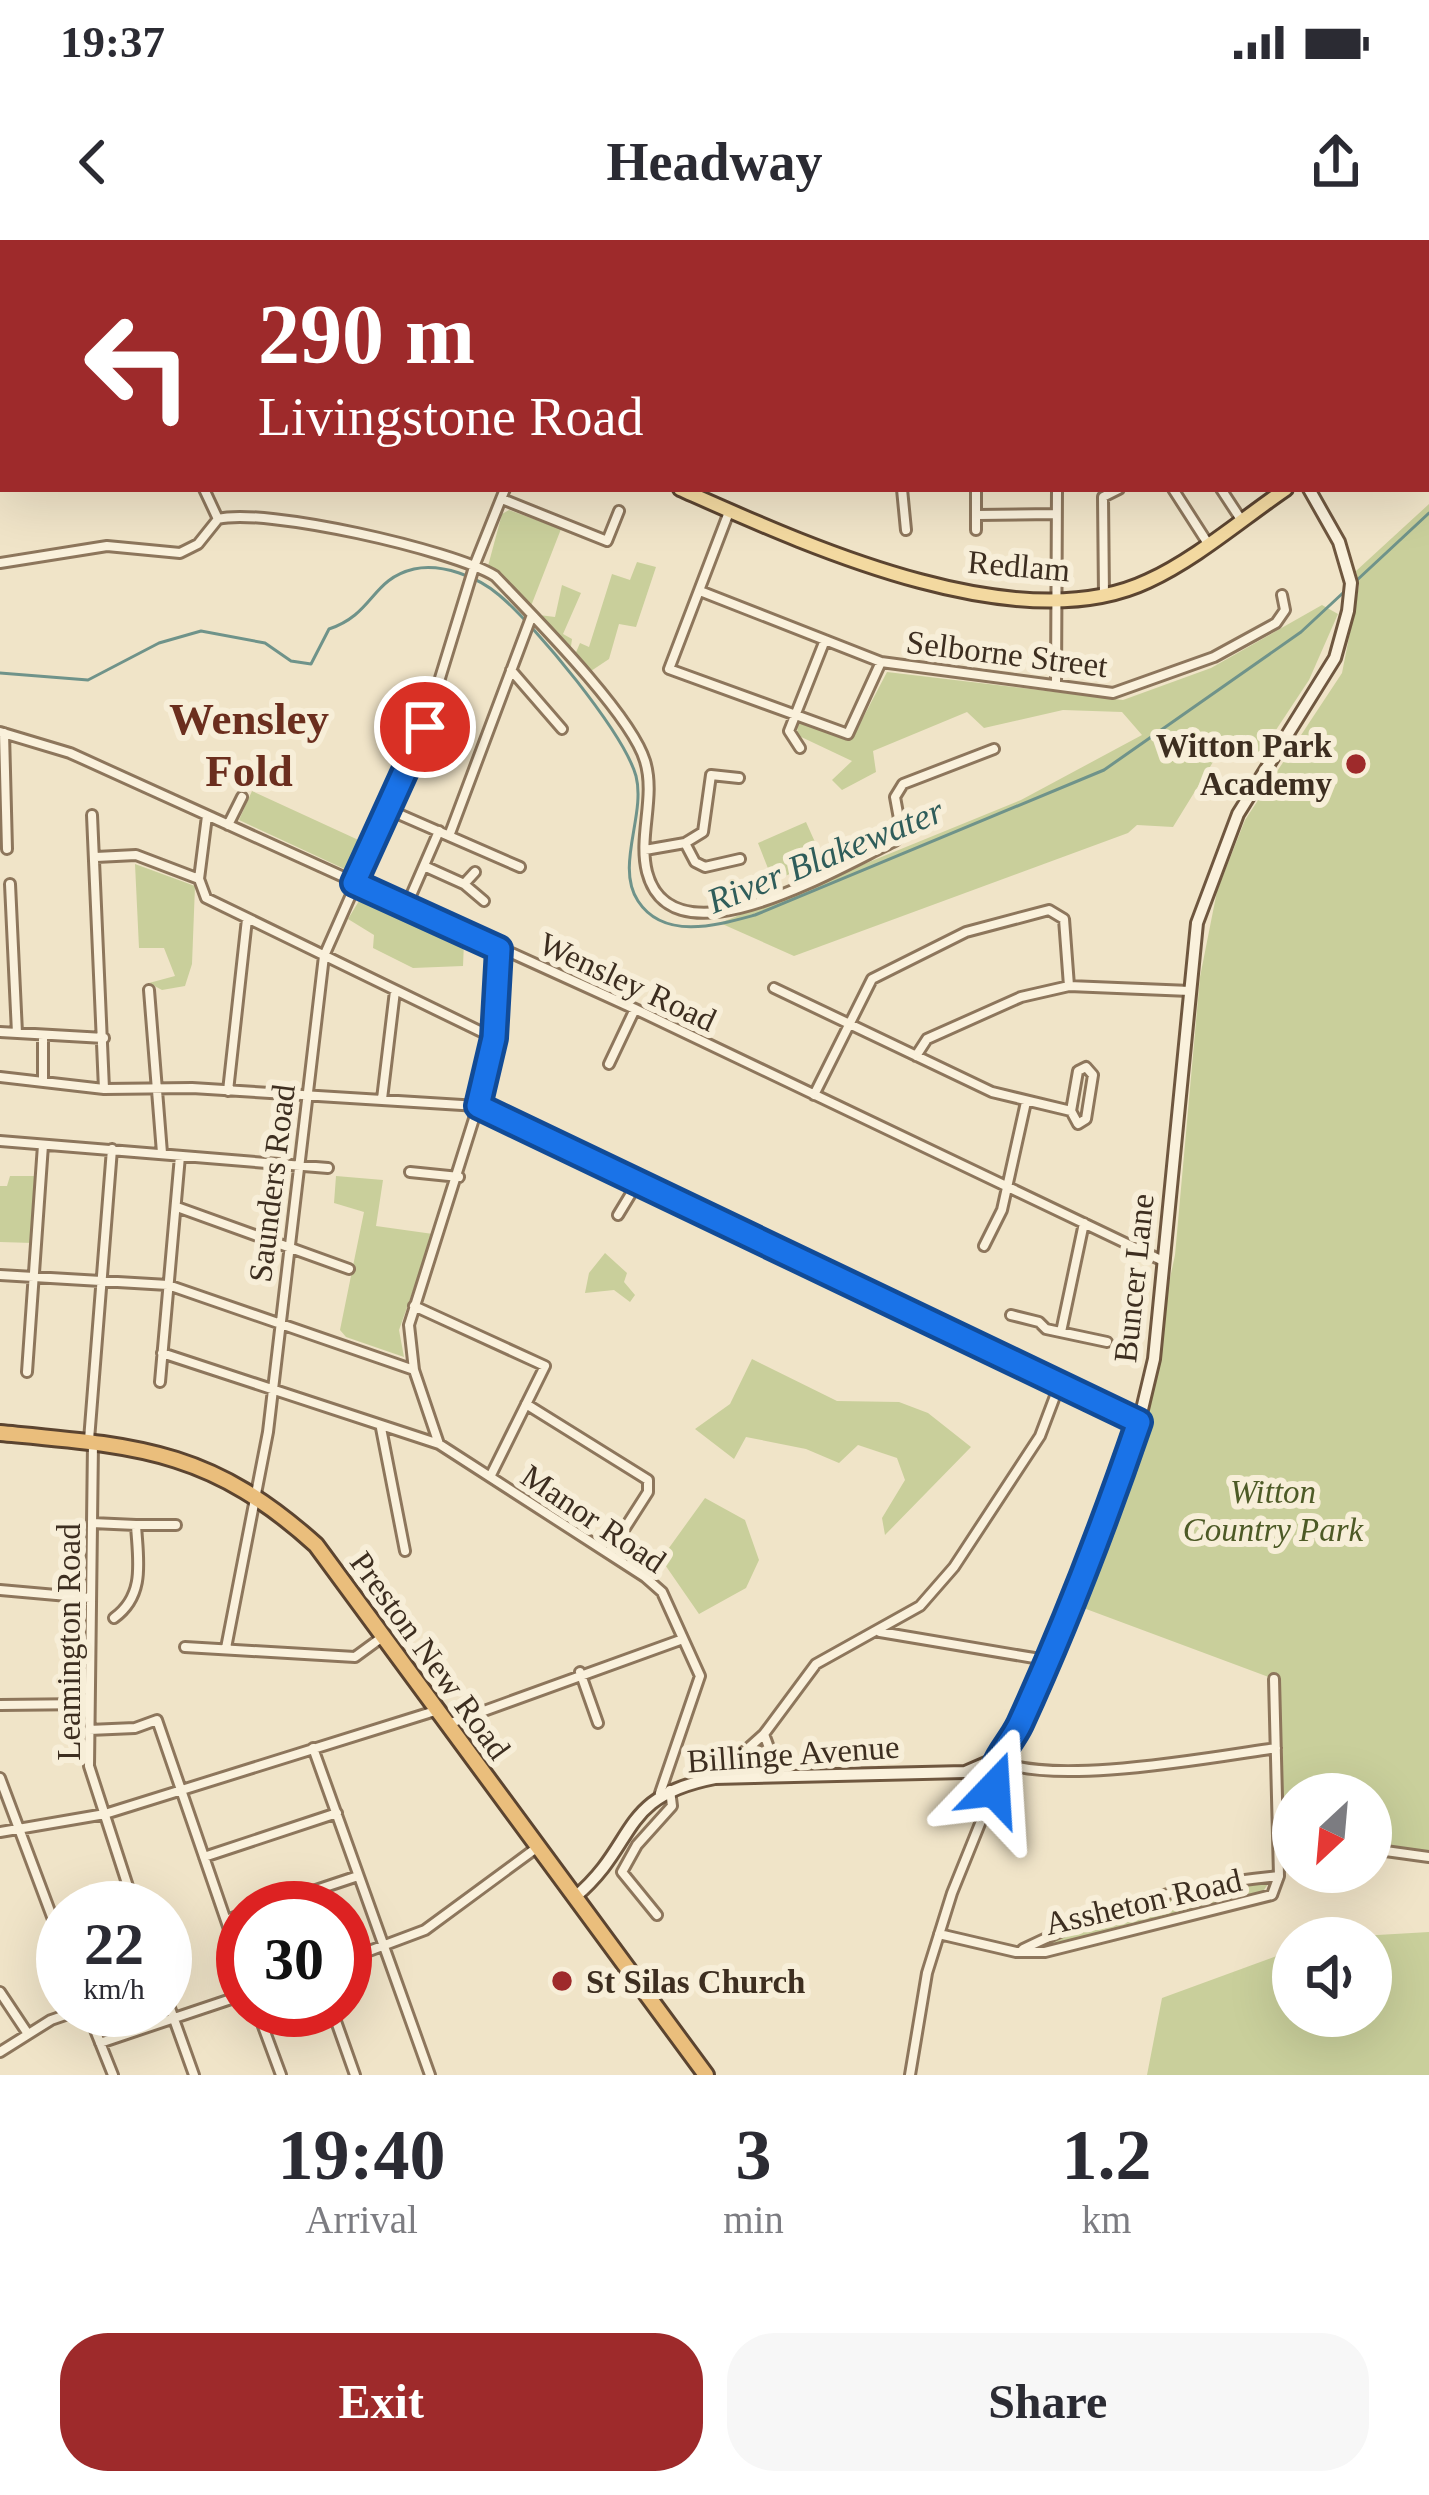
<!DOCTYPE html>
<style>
:root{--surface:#fff;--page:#f7f7f7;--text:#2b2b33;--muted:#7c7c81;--accent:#9e2a2b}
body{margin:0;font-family:"Times New Roman",serif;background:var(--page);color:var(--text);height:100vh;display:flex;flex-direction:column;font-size:45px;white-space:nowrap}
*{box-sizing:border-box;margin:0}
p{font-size:39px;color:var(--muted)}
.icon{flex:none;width:66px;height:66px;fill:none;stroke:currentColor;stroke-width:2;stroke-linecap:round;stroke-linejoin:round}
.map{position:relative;height:1835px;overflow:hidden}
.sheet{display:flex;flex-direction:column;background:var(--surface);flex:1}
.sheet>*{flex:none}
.banner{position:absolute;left:0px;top:0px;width:1431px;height:252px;box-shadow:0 12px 48px #0002;background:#9e2a2b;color:#fff;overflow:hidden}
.needle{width:78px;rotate:206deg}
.tools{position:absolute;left:1272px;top:1533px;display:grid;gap:24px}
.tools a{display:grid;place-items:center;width:120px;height:120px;border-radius:50%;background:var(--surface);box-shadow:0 12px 48px #0002;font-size:60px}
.speed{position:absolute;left:36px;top:1641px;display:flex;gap:24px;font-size:60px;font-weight:700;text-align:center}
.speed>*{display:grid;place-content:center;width:156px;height:156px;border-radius:50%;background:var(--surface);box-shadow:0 12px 48px #0002;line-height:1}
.speed small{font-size:30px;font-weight:400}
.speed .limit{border:18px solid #d22;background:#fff;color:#111}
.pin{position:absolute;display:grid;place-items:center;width:102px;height:102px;color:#fff;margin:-51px;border:6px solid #fff;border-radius:50%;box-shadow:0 3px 12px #0007}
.me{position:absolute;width:132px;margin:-66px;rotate:20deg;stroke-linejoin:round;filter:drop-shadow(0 0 9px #0008)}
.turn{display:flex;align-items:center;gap:42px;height:252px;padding:0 60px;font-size:54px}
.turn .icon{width:156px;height:156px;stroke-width:2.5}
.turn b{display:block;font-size:84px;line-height:102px}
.eta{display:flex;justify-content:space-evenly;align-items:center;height:204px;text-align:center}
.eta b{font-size:72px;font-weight:600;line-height:84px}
.button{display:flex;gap:24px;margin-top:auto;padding:24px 60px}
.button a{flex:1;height:138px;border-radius:48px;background:var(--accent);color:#fff;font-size:48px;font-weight:600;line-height:138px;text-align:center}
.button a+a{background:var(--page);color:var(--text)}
.status{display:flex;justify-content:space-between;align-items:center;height:84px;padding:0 60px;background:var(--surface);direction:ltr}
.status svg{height:33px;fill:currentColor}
header{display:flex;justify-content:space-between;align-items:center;height:156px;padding:0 60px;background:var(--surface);font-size:54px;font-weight:600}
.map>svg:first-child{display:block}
.green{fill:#c9cf9b}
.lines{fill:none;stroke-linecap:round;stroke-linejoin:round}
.stream{stroke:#6f938a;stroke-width:3}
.minor-casing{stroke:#8d765c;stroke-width:14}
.secondary-casing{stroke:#6f573f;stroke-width:16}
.primary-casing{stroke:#5b4430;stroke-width:18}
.trunk-casing{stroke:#5b4430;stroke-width:20}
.minor{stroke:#faf1dc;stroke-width:8}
.secondary{stroke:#faf1dc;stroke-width:10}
.primary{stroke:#f3d9a0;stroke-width:12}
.trunk{stroke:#eabe7c;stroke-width:14}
.route-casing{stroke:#114b97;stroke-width:30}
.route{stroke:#1a73e8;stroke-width:21}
.poi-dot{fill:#9e2a2b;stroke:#f7eed8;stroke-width:4.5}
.labels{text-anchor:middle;stroke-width:12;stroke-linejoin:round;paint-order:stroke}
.street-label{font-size:33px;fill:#3d2e20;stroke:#f7eed8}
.poi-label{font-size:33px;font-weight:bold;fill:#3d2e20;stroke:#f7eed8;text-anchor:end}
.park-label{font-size:33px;font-style:italic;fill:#4d5a26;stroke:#f7eed8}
.water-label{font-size:36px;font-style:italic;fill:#2f5d5a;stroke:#f7eed8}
.district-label{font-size:45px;font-weight:bold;fill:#6b2e1e;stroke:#f7eed8}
</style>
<div class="status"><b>19:37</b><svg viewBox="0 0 49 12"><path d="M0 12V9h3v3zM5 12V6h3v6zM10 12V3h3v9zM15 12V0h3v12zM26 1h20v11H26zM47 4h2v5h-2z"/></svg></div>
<header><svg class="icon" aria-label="back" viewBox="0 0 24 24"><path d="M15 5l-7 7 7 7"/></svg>Headway<svg class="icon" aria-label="share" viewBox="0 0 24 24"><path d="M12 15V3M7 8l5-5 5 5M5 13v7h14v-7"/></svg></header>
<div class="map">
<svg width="1429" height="1835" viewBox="0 0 1429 1835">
<rect width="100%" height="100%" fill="#f0e4c8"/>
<path class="green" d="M 1429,264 L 1429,1616 L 1371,1608 L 1371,1554 L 1293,1554 L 1293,1597 L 1279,1595 L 1274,1439 L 1070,1363 L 1139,1182 L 1175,1015 L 1200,737 L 1217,651 L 1245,580 L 1342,433 L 1359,346 L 1356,331 Z
M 509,270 L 561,289 L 531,366 L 488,326 L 502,274 Z
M 637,322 L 656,327 L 636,387 L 619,384 L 609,419 L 588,433 L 574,417 L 580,403 L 589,407 L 612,334 L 630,340 Z
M 562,345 L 581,353 L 563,394 L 572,399 L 570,413 L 539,375 L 555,377 Z
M 1322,365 L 1338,374 L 1309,440 L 1260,514 L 1229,496 L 1173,587 L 1137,585 L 1128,593 L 794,716 L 720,683 L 1021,560 L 1142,495 L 1122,472 L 1063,470 L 984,488 L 967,472 L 873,511 L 876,532 L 842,550 L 832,540 L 852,521 L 797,495 L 798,482 L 852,499 L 887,432 L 1123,460 L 1211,428 Z
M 252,551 L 365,603 L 351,632 L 239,580 Z
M 806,582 L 823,620 L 773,641 L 758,603 Z
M 135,624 L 195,646 L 192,724 L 185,746 L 162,750 L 149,743 L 175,736 L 164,708 L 139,708 Z
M 362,656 L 464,702 L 463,726 L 413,728 L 373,708 L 374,695 L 348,679 Z
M 10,936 L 37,936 L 33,1003 L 0,1002 L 0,946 L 7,946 Z
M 336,936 L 383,940 L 376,986 L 433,994 L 399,1090 L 404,1117 L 346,1097 L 340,1090 L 364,972 L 334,963 Z
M 605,1013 L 627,1033 L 624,1042 L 635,1055 L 630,1062 L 614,1050 L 585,1053 L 589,1033 Z
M 752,1119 L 837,1161 L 899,1162 L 928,1173 L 971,1207 L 885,1295 L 882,1278 L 905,1240 L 897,1218 L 858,1205 L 839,1223 L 806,1209 L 746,1197 L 734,1219 L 695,1189 L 730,1164 Z
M 705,1258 L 745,1280 L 759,1320 L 746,1348 L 699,1374 L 661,1319 Z
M 1262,1642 L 1268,1644 L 1262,1653 C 1211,1668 1079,1715 1034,1706 L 1118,1669 Z
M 1429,1692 L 1429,1835 L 1147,1835 L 1162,1758 L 1293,1710 L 1293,1776 L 1371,1776 L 1371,1698 L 1326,1698 Z"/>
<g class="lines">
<path class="stream" d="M 1356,341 L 1429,273
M 0,433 L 88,440 L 159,403 L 201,391 L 265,403 L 291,421 L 311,424 L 329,389 C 374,374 371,339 414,329 C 442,323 478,337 499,355 C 535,385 624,493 636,536 C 646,575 615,626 638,661 C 664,701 718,685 755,675 L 1104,530 L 1301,392 L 1344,352"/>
<g class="minor-casing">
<path id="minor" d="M 505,0 L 508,3
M 692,0 L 695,3
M 742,0 L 745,3
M 847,0 L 848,3
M 897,0 L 898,3
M 962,0 L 962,3
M 1259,0 L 1261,3
M 1343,0 L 1345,3
M 266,3 L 266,0
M 296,3 L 296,0
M 362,3 L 363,0
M 433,3 L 433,0
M 562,3 L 565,0
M 733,3 L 735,0
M 1428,7 L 1429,7
M 1428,90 L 1429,89
M 204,249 L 218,279
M 902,249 L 906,290
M 1173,249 L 1207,302
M 1221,249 L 1240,278
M 502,259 L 607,301 L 619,271
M 729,272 L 669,429 L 848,494 L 881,422
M 977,275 L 1056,274
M 218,279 C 264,267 453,310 495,336 C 532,375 631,474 645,521 C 656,557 638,596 647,632 C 672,729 841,626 895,601 L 902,595 L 895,557 L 903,544 L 994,509
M 976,290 L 976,249
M 0,323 L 107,306 L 180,313 L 198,304 L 218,279
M 700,351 L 881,422 L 1113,453 L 1214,417 L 1276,383 L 1285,370 L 1282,355
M 1104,355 L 1103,257 L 1119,249
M 511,430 L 562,489
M 1056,444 L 1057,249
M 0,492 L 70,513 L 635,769 L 1163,1021
M 4,493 L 7,609
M 800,508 L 789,491 L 825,400
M 387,569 L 520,627
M 92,575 L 104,849
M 207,576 L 199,639 L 206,658 L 494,798
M 228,585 L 242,557
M 449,596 L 532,375
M 685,603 L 695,622 L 705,627 L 740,619
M 645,610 L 685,603 L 703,592 L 711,535 L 739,538
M 96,617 L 136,615 L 199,639
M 424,626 L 464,644 L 484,661
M 10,644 L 17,793
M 464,644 L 475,632
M 406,667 L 439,591
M 774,748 L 992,852 L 1071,871
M 149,750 L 162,913
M 0,792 L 104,798
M 43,795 L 43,842
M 916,816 L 927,799 L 1021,757 L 1069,746 L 1190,751
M 609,824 L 635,769
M 1086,827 L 1093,835 L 1086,879 L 1078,884 L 1071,871 L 1078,831 Z
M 0,837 L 104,849 L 192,848 L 478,866 L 1139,1182
M 228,851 L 247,679
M 814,855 L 872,739 L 966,692 L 1049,670 L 1064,679 L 1069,746
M 382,859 L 395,751
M 0,901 L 328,928
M 410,932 L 459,937
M 177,967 L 349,1029
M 618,975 L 638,942
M 984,1006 L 1002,970 L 1026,862
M 0,1035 L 168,1045 L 414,1130
M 414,1066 L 545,1126 L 490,1237
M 1011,1075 L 1039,1082 L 1046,1089 L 1107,1102
M 1061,1092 L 1084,983
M 162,1113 L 439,1204 L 645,1337 L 662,1352 L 700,1436 L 660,1553
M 27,1132 L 43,905
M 160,1142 L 180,916
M 526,1164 L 648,1240 L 648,1252 L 609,1313
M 381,1188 L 405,1311
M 89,1200 L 112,909
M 93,1203 L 89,1526 L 135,1668
M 439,1204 L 414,1130 L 409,1085 L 478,866 L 494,798 L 499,709
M 92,1283 L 136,1285 C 138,1320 146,1355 114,1378
M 136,1285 L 176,1285
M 0,1350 L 90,1358
M 880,1392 L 1046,1420
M 185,1407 L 355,1417 L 381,1398
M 226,1408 L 268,1192 L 324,716 L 425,487 L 475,324 L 505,249
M 580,1432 L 598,1483
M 0,1465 L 89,1464
M 448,1484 L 683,1399
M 89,1490 L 135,1488 L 157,1480 L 243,1730
M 764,1494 L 779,1535
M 313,1508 L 430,1835
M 0,1538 L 63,1706
M 715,1538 L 764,1494 L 816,1424 L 920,1366 L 954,1327 L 1040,1196 L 1060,1143
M 0,1592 L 105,1574 L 435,1471
M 1279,1595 L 1293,1597
M 1371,1609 L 1429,1617
M 204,1617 L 337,1573
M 262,1668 L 355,1637
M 657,1675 L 622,1632 L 637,1605 L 672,1566 L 670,1550
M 226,1680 L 243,1674
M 939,1694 L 1016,1712 L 1045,1712 L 1272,1655 L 1279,1636 L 1274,1439
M 1023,1709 C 1117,1664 1175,1646 1279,1636
M 345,1720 L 425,1690 L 535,1609
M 0,1752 L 28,1794
M 165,1754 L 194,1835
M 87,1770 L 113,1835
M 257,1770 L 281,1835
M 332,1770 L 355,1835
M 100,1803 L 243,1755
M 0,1812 L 51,1780 L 80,1770
M 910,1835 L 927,1733 L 952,1653 L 994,1549 L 995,1519 C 1047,1548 1213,1517 1276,1508"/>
</g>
<g class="secondary-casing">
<path id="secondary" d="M 1176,0 L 1178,3
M 575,1657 C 639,1603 617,1557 715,1538 L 965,1532 L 995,1519 L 1019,1487 L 1139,1182 L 1154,1119 L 1197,683 L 1238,574 L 1335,418 L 1348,371 L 1351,343 L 1339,302 L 1309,249"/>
</g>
<g class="primary-casing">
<path id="primary" d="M 0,41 L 3,41
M 1428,178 L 1429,178
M 680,249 C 802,303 1017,403 1148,341 C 1196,319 1242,279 1286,249"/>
</g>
<g class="trunk-casing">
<path id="trunk" d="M 0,1193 C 137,1206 210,1209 316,1305 L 706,1835"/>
</g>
<use href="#minor" class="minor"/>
<use href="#secondary" class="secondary"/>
<use href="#primary" class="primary"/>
<use href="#trunk" class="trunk"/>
</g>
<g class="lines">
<g class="route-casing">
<path id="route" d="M 425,487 L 354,643 L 499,709 L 494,798 L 478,866 L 1139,1182 C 1104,1284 1065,1386 1020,1484 C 1008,1509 989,1520 994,1549"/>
</g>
<use href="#route" class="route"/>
</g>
<g class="poi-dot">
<circle cx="1356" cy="524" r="12"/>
<circle cx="562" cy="1741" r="12"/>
</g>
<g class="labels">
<g class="street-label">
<text transform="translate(1019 325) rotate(5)" y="12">Redlam</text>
<text transform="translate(1007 413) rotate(7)" y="12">Selborne Street</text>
<text transform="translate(628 741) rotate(25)" y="12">Wensley Road</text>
<text transform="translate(271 943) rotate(-83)" y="12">Saunders Road</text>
<text transform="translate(1133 1038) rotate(-84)" y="12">Buncer Lane</text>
<text transform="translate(594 1278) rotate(34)" y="12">Manor Road</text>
<text transform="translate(68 1402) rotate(-90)" y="12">Leamington Road</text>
<text transform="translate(431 1415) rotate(54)" y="12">Preston New Road</text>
<text transform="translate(793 1513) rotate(-4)" y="12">Billinge Avenue</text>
<text transform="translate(1143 1661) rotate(-13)" y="12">Assheton Road</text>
</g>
<g class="poi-label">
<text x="1332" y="517">Witton Park<tspan x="1332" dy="38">Academy</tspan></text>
<text x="586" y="1753" text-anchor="start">St Silas Church</text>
</g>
<g class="park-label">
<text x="1273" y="1263">Witton<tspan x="1273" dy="38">Country Park</tspan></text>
</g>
<g class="water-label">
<text transform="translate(825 615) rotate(-22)" y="13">River Blakewater</text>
</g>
<g class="district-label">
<text x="249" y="494">Wensley<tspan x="249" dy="52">Fold</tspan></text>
</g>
</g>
</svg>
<div class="tools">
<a><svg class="needle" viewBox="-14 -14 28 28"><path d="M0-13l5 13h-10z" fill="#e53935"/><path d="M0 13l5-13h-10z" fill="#7c7c81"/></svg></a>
<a><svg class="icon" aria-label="sound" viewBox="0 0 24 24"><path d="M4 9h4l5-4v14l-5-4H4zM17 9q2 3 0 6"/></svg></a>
</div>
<div class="speed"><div>22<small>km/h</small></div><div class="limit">30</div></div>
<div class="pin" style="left:425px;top:487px;background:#d93025"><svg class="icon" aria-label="arrive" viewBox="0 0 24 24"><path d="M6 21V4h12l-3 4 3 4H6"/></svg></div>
<svg class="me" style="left:994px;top:1549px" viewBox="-20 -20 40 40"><path d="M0-17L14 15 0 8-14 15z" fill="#1a73e8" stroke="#fff" stroke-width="4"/></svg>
<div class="banner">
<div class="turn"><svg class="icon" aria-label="left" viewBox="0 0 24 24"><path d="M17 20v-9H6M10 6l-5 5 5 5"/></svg><div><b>290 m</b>Livingstone Road</div></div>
</div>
</div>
<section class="sheet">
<div class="eta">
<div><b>19:40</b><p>Arrival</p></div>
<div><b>3</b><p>min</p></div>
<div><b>1.2</b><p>km</p></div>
</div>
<div class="button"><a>Exit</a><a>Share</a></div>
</section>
